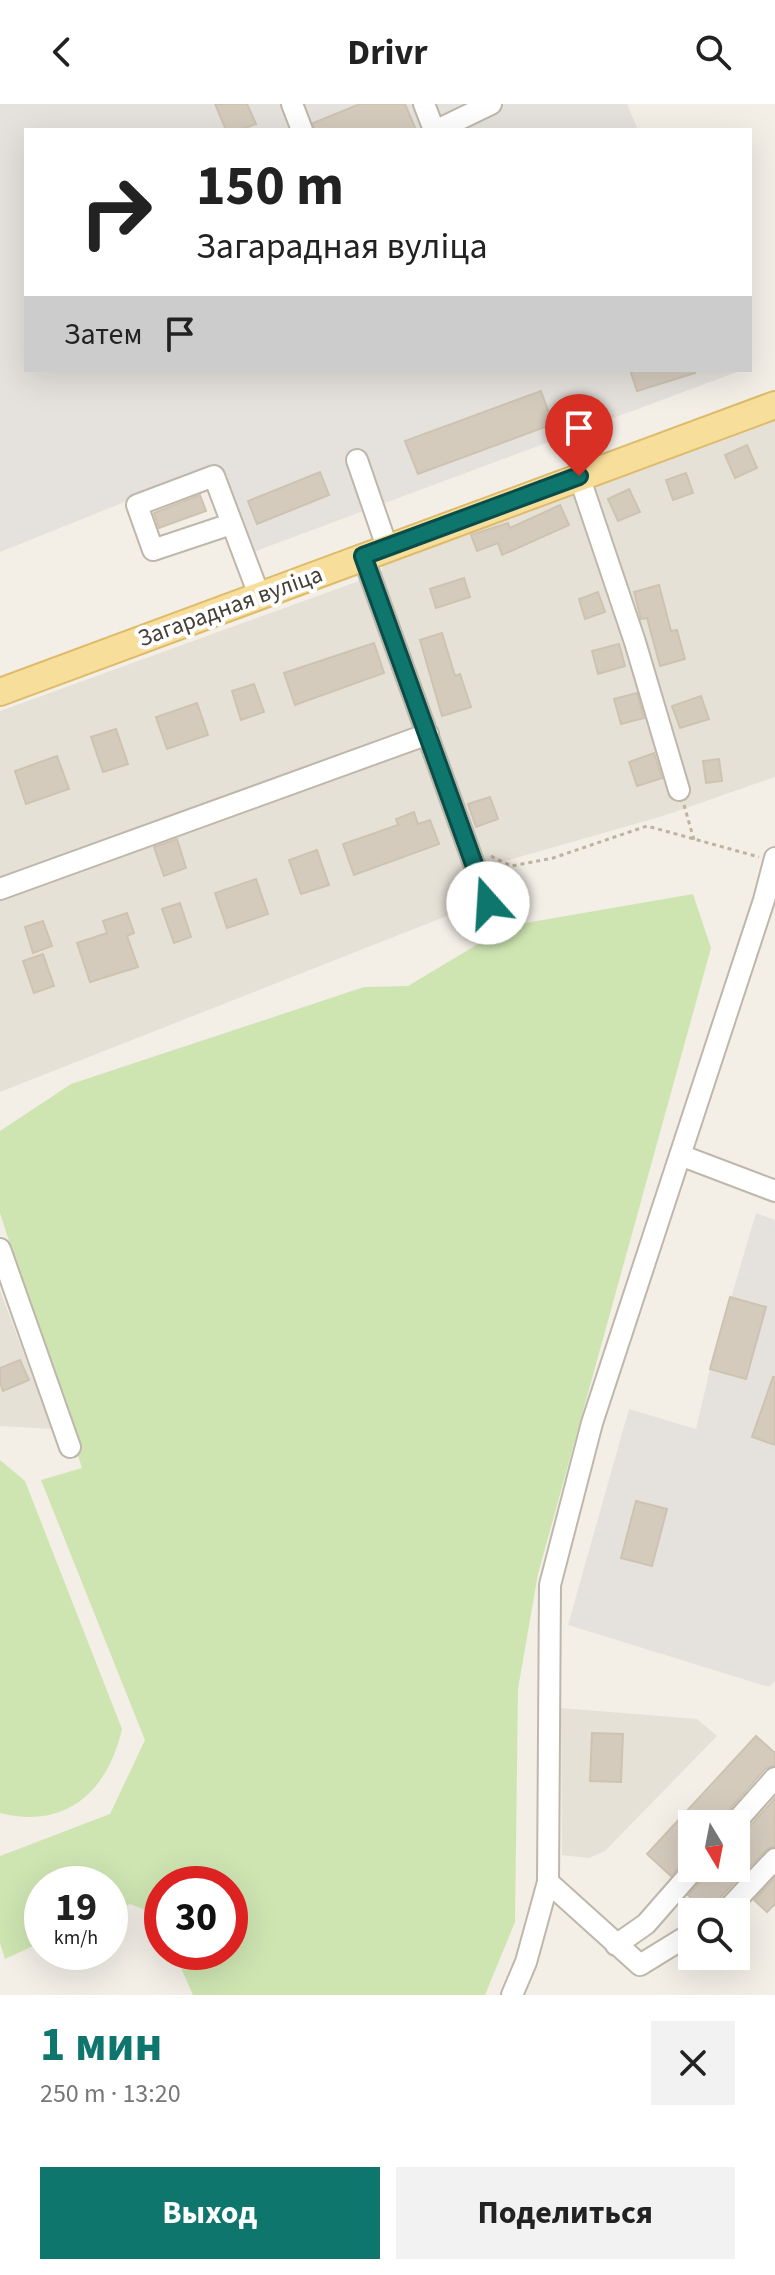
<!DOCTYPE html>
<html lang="ru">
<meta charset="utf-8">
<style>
:root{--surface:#fff;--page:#f2f2f2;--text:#222;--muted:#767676;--accent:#0f766e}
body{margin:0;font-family:"Source Sans 3",sans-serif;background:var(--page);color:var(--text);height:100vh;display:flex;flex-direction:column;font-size:30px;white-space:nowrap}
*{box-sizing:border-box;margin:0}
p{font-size:26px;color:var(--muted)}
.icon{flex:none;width:44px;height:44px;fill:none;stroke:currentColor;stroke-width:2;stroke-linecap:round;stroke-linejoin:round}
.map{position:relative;height:1891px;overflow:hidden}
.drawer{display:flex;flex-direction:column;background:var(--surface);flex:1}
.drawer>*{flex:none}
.guide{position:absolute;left:24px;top:24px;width:728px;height:244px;border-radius:0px;box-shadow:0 8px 32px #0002;background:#fff;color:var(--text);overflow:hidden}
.needle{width:52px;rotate:170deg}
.fabs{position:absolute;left:678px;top:1706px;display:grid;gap:16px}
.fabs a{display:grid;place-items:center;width:72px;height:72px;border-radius:0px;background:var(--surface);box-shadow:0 8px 32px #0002;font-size:40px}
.speed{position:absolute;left:24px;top:1762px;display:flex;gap:16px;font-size:40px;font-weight:700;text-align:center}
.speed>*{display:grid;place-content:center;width:104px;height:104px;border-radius:50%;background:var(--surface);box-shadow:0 8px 32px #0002;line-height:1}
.speed small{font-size:20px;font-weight:400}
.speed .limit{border:12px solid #d22;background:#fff;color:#111}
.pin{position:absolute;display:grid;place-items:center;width:68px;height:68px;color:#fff;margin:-82px -34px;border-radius:50% 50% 50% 0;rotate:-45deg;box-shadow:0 0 8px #0007}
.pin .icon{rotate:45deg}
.me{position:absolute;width:88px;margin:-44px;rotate:341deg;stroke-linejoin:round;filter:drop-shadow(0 0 6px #0008)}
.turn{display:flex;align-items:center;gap:28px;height:168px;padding:0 40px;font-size:36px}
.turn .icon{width:104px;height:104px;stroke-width:2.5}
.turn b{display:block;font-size:56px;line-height:68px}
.then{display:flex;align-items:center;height:76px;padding:0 40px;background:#0003;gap:16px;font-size:30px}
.round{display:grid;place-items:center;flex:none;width:84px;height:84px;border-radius:0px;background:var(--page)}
.head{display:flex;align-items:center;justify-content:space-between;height:136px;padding:0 40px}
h1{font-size:48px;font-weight:700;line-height:60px;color:var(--accent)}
.button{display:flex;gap:16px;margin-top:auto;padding:16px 40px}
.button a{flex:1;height:92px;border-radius:0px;background:var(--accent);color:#fff;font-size:32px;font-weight:700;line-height:92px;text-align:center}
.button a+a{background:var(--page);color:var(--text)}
header{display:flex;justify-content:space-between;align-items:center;height:104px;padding:0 40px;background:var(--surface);font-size:36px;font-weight:700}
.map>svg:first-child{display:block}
.residential{fill:#e6e1d6}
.industrial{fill:#e5e1dc}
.green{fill:#cee5b2}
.building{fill:#d4cbbd;stroke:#cec3b1;stroke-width:2}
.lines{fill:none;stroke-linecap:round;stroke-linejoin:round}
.minor-casing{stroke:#beb7aa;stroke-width:24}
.major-casing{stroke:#ddbb6b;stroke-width:30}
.path{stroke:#beb39c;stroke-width:3;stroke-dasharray:4 4;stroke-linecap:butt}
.minor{stroke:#fff;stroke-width:20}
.major{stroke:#f8de9b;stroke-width:26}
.route-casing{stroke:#0a4d48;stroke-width:20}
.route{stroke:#0f766e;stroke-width:14}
.labels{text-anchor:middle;stroke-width:8;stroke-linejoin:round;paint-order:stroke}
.street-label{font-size:24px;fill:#454037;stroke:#fff}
</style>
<header><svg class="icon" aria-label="back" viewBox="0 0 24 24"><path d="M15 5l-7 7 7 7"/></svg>Drivr<svg class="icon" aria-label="search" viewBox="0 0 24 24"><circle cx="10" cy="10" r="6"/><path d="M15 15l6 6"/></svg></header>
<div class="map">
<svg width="775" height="1891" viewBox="0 0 775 1891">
<rect width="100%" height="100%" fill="#f3efe7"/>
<path class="residential" d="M 775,314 L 775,673 L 663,712 L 456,771 L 467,804 L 0,988 L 0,607 L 381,469 L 384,454 Z
M 0,1186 L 52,1325 L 0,1322 Z
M 561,1604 L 697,1615 L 717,1632 L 605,1747 L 589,1754 L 562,1751 Z"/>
<path class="industrial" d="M 0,0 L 627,0 L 638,26 L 26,26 L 26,266 L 736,266 L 737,268 L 253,448 L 217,361 L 0,448 Z
M 756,1109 L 775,1116 L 775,1577 L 769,1583 L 568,1521 L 629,1305 L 696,1325 L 710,1265 Z"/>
<path class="green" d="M 693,790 L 711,844 L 538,1470 L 518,1585 L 515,1818 L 485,1891 L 193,1891 L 174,1848 L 230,1848 L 230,1780 L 162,1780 L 162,1822 L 156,1810 L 130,1800 L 110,1808 L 110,1780 L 42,1780 L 42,1838 L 5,1855 L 0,1839 L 0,1752 L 110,1710 L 145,1636 L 41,1376 L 82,1364 L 0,1109 L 0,1027 L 71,980 L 364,883 L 408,882 L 508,822 Z
M 0,1356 L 25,1377 L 122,1625 C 108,1687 66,1726 0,1709 Z"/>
<path class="building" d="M 215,0 L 247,0 L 256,20 L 240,26 L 226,26 Z
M 360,0 L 405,0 L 416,26 L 315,26 L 313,19 Z
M 630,266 L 694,266 L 695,269 L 637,287 Z
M 541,287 L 553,320 L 418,370 L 405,337 Z
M 747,341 L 757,364 L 735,374 L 725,351 Z
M 320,368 L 329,391 L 257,420 L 248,397 Z
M 686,369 L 693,389 L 673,396 L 666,376 Z
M 629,385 L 640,408 L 618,417 L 608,395 Z
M 200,391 L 206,407 L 159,424 L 154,409 Z
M 560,401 L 569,421 L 502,451 L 498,439 L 477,447 L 471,431 L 508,419 L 510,424 Z
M 464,474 L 470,493 L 436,504 L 430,485 Z
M 659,481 L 671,527 L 677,526 L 685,555 L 660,562 L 647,514 L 641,515 L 634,488 Z
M 598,488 L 605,508 L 585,515 L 579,495 Z
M 442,529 L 455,572 L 460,570 L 471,603 L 442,612 L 420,536 Z
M 374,539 L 384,569 L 295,601 L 284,569 Z
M 619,540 L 625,562 L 598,570 L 592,547 Z
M 254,580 L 264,608 L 241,616 L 232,587 Z
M 637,589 L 644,614 L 621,620 L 614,595 Z
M 701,592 L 709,615 L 680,624 L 672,602 Z
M 197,599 L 208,631 L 167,645 L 156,613 Z
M 116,625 L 128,660 L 103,668 L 91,633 Z
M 654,649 L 662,674 L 637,682 L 629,658 Z
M 57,652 L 69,685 L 26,700 L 15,667 Z
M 719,655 L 722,677 L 706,679 L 703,657 Z
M 490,693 L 498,715 L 476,723 L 468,700 Z
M 414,708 L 418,720 L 430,716 L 439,740 L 354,771 L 343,740 L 398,721 L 396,715 Z
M 177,735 L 186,764 L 164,772 L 154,743 Z
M 317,746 L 329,781 L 301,790 L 289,756 Z
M 256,775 L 268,810 L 227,824 L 215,789 Z
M 180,799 L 191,833 L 174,839 L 162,805 Z
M 127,809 L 134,829 L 127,832 L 138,863 L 90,878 L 77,839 L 107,829 L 103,817 Z
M 43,817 L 52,842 L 33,849 L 25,823 Z
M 43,850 L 54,882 L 34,889 L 23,857 Z
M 730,1193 L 766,1203 L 746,1275 L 710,1265 Z
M 20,1256 L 29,1276 L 3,1287 L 0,1279 L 0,1264 Z
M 773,1273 L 775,1273 L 775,1341 L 752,1333 Z
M 636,1397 L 667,1405 L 652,1462 L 621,1454 Z
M 592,1629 L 623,1630 L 621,1678 L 590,1677 Z
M 756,1632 L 775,1649 L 775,1661 L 765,1665 L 717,1720 L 692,1720 L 692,1747 L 671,1772 L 647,1750 Z
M 775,1694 L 775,1742 L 766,1746 L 706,1808 L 688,1791 L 705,1773 L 708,1764 L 736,1764 L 736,1733 L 744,1729 Z
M 775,1774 L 775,1800 L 767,1808 L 754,1796 Z"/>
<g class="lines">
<g class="minor-casing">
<path id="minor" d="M 292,0 L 302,26
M 424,0 L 434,26
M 437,26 L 491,0
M 357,356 L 387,443
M 579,372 L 635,538 L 679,686
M 231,420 L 153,446 L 137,401 L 214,372 L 259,491
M 363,452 L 488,799
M 0,785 L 428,630
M 680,1051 L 775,1087
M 0,1145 L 70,1343
M 734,1720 L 775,1674
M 548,1778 L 640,1861 L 692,1829
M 725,1808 L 775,1755
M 616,1841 L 646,1820 L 695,1764
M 512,1891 L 526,1858 L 548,1778 L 550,1481 L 592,1319 L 764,796 L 775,754"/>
</g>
<g class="major-casing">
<path id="major" d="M 0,588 L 775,301"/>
</g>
<path class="path" d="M 684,701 L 694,736
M 491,752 L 511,762 L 553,754 L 647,722 L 759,753"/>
<use href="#minor" class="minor"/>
<use href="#major" class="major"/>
</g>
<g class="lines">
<g class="route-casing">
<path id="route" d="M 488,799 L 363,452 L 579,372"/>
</g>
<use href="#route" class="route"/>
</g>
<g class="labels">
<g class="street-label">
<text transform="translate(230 502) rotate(-20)" y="8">Загарадная вуліца</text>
</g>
</g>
</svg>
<div class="fabs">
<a><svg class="needle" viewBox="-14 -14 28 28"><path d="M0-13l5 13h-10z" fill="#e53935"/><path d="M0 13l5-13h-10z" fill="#767676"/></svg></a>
<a><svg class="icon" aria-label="search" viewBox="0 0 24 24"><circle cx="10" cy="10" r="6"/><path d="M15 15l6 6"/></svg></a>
</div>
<div class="speed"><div>19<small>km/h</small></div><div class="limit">30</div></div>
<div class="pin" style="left:579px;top:372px;background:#d93025"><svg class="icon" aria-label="arrive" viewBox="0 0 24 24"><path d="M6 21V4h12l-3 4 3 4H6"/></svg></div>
<svg class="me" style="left:488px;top:799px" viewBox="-20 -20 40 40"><circle r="19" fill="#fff"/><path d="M0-13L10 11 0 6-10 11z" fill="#0f766e"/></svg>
<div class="guide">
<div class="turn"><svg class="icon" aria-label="right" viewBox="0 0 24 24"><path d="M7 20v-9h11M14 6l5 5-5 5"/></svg><div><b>150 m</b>Загарадная вуліца</div></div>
<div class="then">Затем<svg class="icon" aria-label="arrive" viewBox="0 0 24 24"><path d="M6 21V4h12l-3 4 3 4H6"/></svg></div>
</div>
</div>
<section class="drawer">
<div class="head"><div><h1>1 мин</h1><p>250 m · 13:20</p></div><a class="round"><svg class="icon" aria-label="close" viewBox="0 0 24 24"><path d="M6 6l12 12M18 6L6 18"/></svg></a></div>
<div class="button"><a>Выход</a><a>Поделиться</a></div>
</section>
